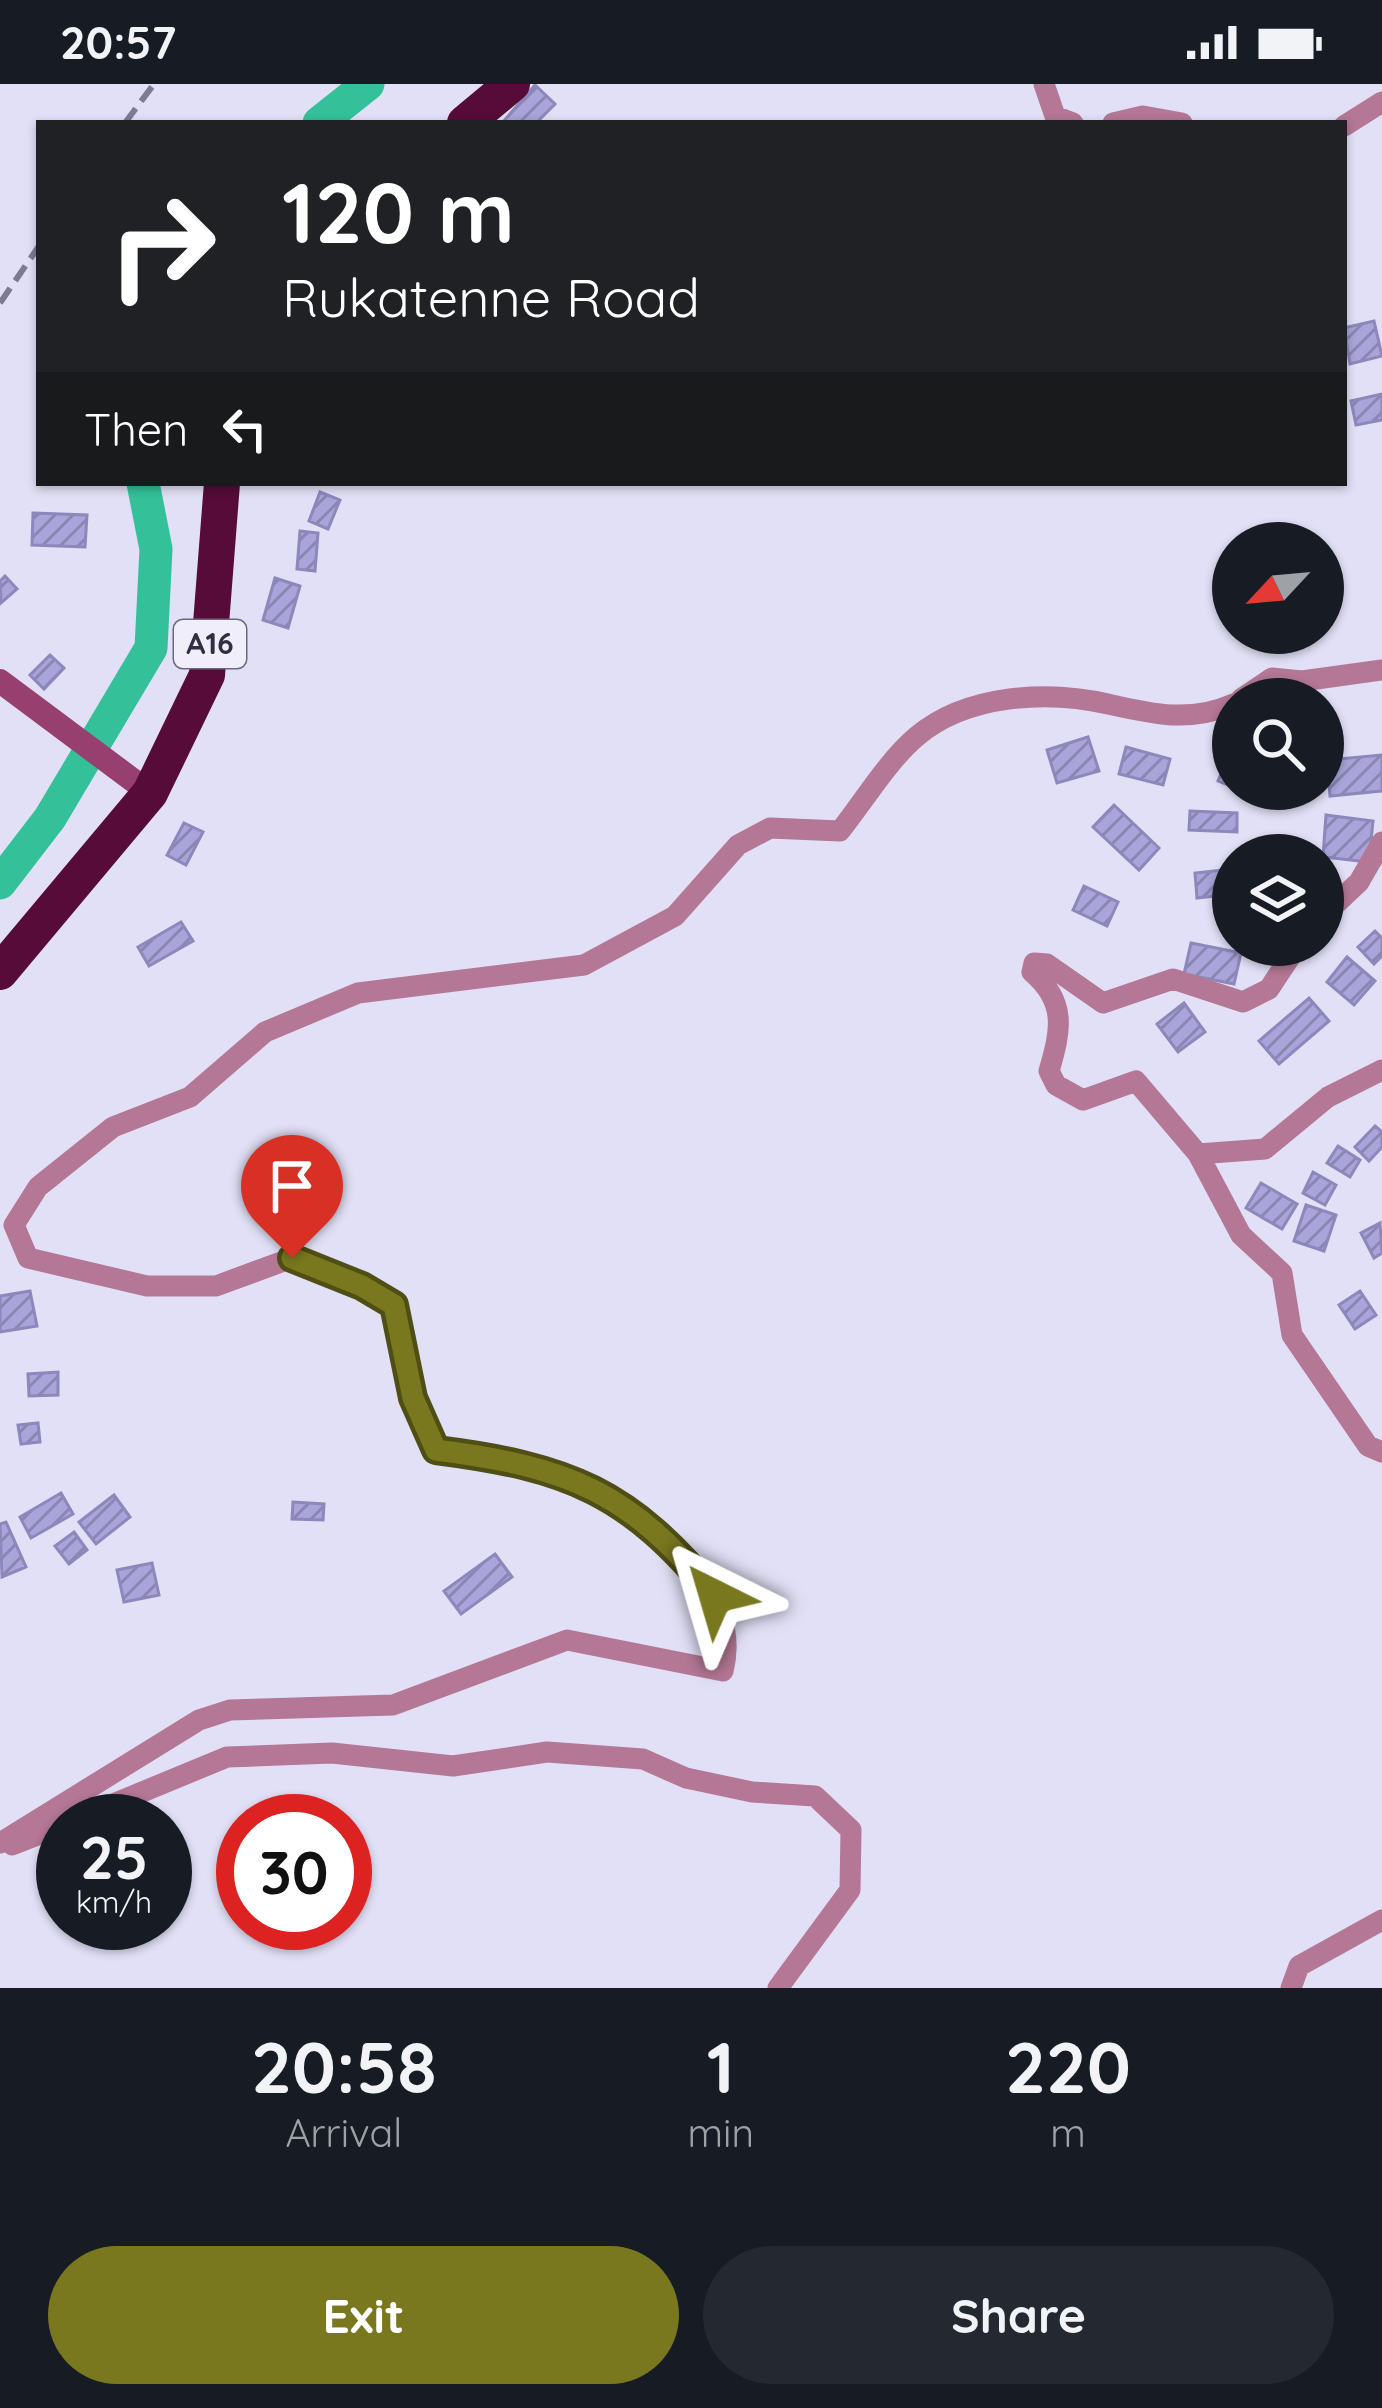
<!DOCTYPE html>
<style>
:root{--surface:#171b24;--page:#242831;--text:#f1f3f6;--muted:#9ea1a6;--accent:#79781f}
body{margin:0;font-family:Quicksand,sans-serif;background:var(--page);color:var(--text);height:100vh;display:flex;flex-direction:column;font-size:45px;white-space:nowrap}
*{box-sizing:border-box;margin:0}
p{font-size:39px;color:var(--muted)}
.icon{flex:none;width:66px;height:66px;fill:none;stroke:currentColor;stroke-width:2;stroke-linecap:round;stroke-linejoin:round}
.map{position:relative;height:1904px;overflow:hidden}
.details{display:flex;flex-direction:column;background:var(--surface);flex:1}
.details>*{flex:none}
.guide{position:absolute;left:36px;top:36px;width:1311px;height:366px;border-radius:0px;box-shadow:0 3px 9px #0004;background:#202124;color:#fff;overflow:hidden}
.needle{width:78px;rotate:244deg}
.tools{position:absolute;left:1212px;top:438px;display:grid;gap:24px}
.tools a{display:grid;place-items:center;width:132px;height:132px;border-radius:50%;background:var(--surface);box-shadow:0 3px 9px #0004;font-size:60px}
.speed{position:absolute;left:36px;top:1710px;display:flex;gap:24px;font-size:60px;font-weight:700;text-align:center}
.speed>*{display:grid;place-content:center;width:156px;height:156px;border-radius:50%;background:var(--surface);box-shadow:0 3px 9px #0004;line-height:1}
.speed small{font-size:30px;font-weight:400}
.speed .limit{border:18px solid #d22;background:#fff;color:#111}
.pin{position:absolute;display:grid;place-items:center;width:102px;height:102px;color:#fff;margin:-123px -51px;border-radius:50% 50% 50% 0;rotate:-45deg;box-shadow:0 0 12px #0007}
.pin .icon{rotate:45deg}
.me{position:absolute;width:132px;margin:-66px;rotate:320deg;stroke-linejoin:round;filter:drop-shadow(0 0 9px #0008)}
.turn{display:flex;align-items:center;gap:42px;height:252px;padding:0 48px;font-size:54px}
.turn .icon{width:156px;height:156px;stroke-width:2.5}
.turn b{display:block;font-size:84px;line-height:102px}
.then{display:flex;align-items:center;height:114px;padding:0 48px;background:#0003;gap:24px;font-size:45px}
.eta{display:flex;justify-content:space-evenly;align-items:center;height:204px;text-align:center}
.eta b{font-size:72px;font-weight:700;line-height:84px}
.action{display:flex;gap:24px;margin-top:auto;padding:24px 48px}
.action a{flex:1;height:138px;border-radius:72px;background:var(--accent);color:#fff;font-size:48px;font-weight:700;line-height:138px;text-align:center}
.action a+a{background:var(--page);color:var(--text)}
.status{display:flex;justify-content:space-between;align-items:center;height:84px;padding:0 60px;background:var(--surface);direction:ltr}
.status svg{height:33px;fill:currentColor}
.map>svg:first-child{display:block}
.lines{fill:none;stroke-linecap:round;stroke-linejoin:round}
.river{stroke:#34c098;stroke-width:33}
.building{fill:url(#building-hatch);stroke:#8d87bb;stroke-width:3}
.street{stroke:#b47795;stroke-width:21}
.secondary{stroke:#973f6f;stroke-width:24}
.highway{stroke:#560b39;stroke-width:36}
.rail{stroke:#7d7b91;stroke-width:6;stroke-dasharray:18 9;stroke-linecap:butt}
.route-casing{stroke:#4f4e14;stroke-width:30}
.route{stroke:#79781f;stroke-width:21}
.labels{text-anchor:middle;stroke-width:9;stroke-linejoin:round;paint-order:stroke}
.shield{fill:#efeefa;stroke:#6a687b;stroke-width:3}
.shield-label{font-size:30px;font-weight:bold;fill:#312e44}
</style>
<div class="status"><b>20:57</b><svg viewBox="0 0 49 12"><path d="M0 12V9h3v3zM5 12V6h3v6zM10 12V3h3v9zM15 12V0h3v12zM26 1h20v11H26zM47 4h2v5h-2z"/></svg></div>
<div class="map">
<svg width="1382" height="1904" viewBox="0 0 1382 1904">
<defs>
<pattern id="building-hatch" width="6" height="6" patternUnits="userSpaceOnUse" patternTransform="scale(3)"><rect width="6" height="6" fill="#a9a4d9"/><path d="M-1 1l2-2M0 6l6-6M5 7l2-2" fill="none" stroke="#8a86b2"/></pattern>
</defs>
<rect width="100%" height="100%" fill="#e1e0f6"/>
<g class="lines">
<path class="river" d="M 319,39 L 368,0
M 0,799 L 50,734 L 151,564 L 156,465 L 143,399"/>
</g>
<path class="building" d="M 535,1 L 555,20 L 536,39 L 502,39 Z
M 1374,237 L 1382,272 L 1350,280 L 1344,244 Z
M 1382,310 L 1382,336 L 1356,341 L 1351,317 Z
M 320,408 L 340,416 L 328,445 L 309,437 Z
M 33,429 L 87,431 L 85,463 L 32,461 Z
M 300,447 L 318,449 L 315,487 L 297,485 Z
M 5,492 L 17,505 L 1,519 L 0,497 Z
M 275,494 L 300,502 L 288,544 L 263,536 Z
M 50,571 L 64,584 L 44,605 L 30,591 Z
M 1088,653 L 1099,687 L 1057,699 L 1047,666 Z
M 1126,663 L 1170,675 L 1163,701 L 1119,690 Z
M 1233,663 L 1233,703 L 1218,697 Z
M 1382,671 L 1382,707 L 1330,712 L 1327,676 Z
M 1114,721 L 1159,764 L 1139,786 L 1093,743 Z
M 1190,727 L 1237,729 L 1237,748 L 1189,746 Z
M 1326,731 L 1373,737 L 1369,778 L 1323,773 Z
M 184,739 L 203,748 L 186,781 L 167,771 Z
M 1233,785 L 1233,810 L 1197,814 L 1195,789 Z
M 1084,802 L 1118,818 L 1107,842 L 1073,826 Z
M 181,838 L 193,857 L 149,882 L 138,863 Z
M 1375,847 L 1382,854 L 1382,872 L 1374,880 L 1358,863 Z
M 1191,859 L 1241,869 L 1234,900 L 1184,890 Z
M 1347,873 L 1375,897 L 1354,921 L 1327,898 Z
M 1309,914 L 1329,937 L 1279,980 L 1259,957 Z
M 1184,919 L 1205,948 L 1178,968 L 1157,940 Z
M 1375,1042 L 1382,1048 L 1382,1063 L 1369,1077 L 1355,1063 Z
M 1338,1062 L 1360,1076 L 1350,1093 L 1327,1079 Z
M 1313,1088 L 1336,1101 L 1325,1121 L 1303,1109 Z
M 1261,1099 L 1297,1120 L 1282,1145 L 1246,1124 Z
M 1306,1121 L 1336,1131 L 1324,1167 L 1294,1157 Z
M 1380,1139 L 1382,1169 L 1374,1174 L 1361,1149 Z
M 30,1207 L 37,1242 L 0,1248 L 0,1212 Z
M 1360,1207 L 1376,1231 L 1355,1245 L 1339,1221 Z
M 58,1288 L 58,1311 L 29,1312 L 28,1290 Z
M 38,1339 L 40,1358 L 21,1360 L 18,1341 Z
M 61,1409 L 73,1430 L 31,1454 L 20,1433 Z
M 114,1411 L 130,1433 L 96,1460 L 79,1438 Z
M 293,1418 L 324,1420 L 323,1436 L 292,1435 Z
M 6,1438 L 26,1483 L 2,1493 L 0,1440 Z
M 74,1448 L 87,1466 L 69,1480 L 55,1462 Z
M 495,1470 L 512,1493 L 461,1530 L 444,1507 Z
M 152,1479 L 159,1511 L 124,1518 L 117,1486 Z"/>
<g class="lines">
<path class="street" d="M 1044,0 L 1055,32 L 1073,39
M 1113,39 L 1143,32 L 1182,39
M 1344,42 L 1382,18
M 1241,615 L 1272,594 L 1302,597 L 1382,586
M 1323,832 L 1359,798 L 1382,758
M 1298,861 L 1269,905 L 1243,918 L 1173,895 L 1103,919 L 1047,880 L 1034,879 L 1032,888 C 1067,918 1061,946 1049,987 L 1056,1001 L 1083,1016 L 1136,997 L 1198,1070 L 1265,1065 L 1328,1013 L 1382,986
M 1198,1070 L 1241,1151 L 1282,1189 L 1292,1251 L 1368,1362 L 1382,1368
M 72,1737 L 227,1673 L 332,1669 L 453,1682 L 547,1668 L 643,1675 L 686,1694 L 752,1708 L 815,1712 L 851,1746 L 850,1806 L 778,1904
M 0,1759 L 199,1636 L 230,1626 L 393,1621 L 567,1556 L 723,1587 C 746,1499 637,1418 565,1390 C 526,1375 477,1371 436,1366 L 413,1314 L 394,1221 L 362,1202 L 292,1174 L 216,1202 L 147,1202 L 28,1174 L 14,1141 L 38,1103 L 113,1043 L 190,1013 L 265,948 L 358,909 L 584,881 L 675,832 L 738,761 L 770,744 L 840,747 C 864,717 887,678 916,653 C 966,610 1048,606 1108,620 C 1152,630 1190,639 1233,620
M 12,1761 L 63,1741
M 1291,1904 L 1299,1882 L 1382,1836"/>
<path class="secondary" d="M 0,597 L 150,709"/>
<path class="highway" d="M 465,39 L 512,0
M 0,888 L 150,709 L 207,591 L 222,399"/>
<path class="rail" d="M 125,39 L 154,0
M 0,219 L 39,162"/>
</g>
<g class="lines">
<g class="route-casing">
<path id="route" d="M 292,1174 L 362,1202 L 394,1221 L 413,1314 L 436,1366 C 569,1383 629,1407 715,1512"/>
</g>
<use href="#route" class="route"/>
</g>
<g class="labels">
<rect class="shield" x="174" y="536" width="72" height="48" rx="9"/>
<g class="shield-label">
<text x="210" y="570">A16</text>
</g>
</g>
</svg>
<div class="tools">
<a><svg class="needle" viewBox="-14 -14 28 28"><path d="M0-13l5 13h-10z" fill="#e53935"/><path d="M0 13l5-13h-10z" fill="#9ea1a6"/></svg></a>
<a><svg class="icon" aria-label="search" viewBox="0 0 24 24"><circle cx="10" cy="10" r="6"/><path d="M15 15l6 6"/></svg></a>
<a><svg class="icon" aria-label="layers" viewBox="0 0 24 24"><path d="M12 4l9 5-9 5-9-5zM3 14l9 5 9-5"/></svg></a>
</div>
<div class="speed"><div>25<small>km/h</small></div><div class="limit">30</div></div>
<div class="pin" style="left:292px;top:1174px;background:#d93025"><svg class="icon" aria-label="arrive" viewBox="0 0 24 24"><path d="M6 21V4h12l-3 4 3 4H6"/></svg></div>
<svg class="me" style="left:715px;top:1512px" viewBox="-20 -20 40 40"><path d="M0-17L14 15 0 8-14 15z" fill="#79781f" stroke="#fff" stroke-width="4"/></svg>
<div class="guide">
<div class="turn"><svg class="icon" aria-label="right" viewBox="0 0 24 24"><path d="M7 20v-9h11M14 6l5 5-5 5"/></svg><div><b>120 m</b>Rukatenne Road</div></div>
<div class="then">Then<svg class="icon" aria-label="left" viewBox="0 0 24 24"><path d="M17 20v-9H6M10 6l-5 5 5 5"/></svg></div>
</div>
</div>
<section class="details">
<div class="eta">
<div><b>20:58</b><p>Arrival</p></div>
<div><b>1</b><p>min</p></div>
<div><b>220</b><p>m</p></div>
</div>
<div class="action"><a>Exit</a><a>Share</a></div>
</section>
